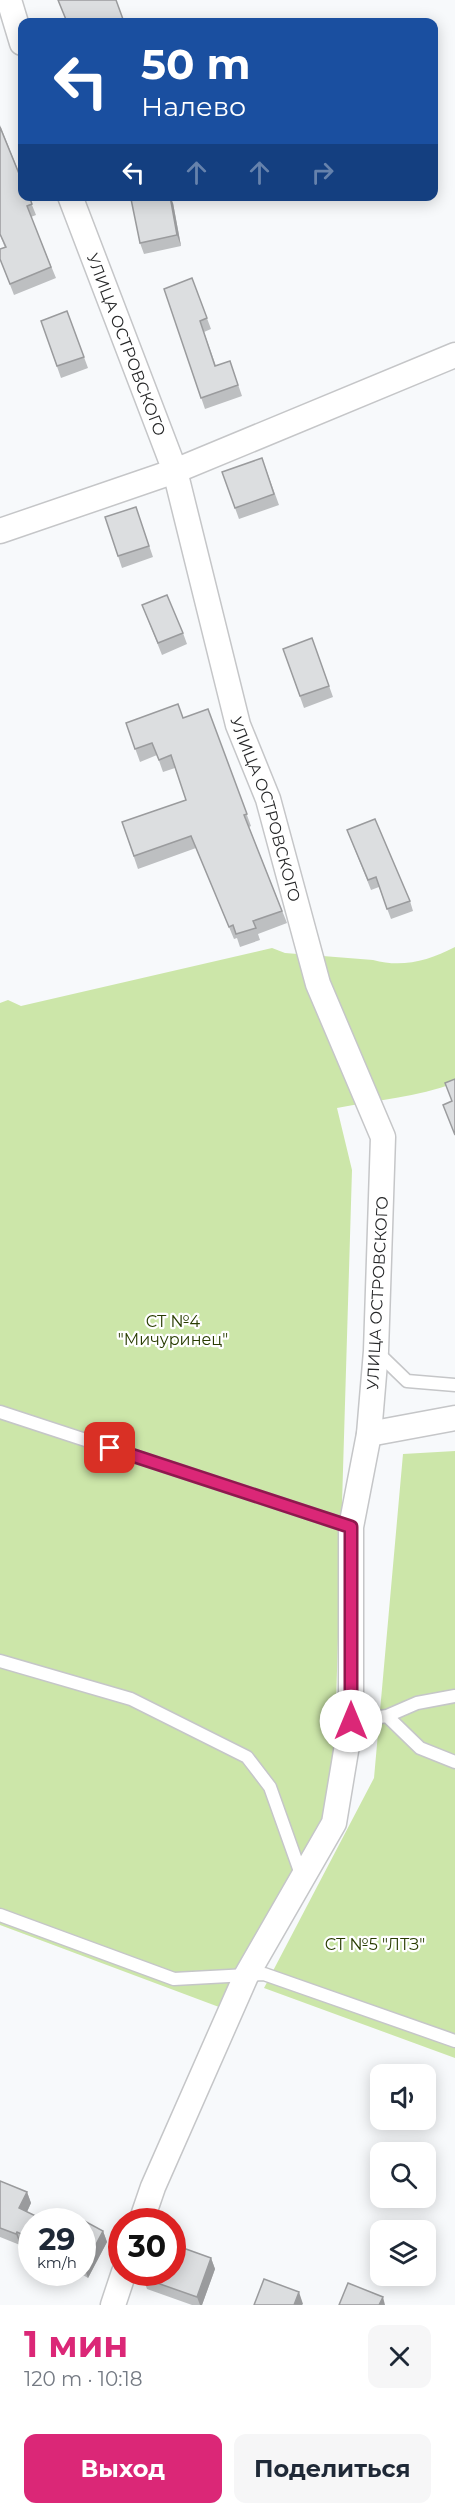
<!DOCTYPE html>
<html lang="ru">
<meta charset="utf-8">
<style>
:root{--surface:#fff;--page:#f6f6f7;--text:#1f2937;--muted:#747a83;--accent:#db2777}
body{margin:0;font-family:Montserrat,sans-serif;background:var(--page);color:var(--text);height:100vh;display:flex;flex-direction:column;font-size:22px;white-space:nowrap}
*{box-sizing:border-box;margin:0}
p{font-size:20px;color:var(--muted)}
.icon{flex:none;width:33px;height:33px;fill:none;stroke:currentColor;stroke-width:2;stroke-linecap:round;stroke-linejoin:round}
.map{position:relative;height:2305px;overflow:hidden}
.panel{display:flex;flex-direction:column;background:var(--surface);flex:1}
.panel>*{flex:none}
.guide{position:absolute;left:18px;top:18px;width:420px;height:183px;border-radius:12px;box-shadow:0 3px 15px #0003;background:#1a4fa0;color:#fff;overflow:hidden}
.buttons{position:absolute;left:370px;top:2064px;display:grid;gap:12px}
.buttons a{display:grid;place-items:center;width:66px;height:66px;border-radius:12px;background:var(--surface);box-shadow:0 3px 15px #0003;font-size:30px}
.speed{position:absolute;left:18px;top:2208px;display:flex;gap:12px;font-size:30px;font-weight:700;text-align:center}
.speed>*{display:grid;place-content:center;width:78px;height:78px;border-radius:50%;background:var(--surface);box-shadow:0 3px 15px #0003;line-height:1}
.speed small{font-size:15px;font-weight:400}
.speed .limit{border:9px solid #d22;background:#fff;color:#111}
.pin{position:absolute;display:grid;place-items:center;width:51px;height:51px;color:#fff;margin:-26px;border-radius:12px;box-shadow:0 3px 9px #0006}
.me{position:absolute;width:66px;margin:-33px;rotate:0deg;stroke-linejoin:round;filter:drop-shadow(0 0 4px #0008)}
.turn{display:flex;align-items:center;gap:21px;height:126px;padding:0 24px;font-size:27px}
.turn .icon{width:78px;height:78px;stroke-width:2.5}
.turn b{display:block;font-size:42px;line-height:51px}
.lanes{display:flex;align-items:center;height:57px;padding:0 24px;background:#0003;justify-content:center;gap:30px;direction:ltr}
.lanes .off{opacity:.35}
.round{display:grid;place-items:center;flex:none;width:63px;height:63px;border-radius:12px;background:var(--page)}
.headline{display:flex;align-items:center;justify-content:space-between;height:102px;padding:0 24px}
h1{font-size:36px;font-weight:700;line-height:45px;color:var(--accent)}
.button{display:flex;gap:12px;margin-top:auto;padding:12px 24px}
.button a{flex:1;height:69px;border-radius:12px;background:var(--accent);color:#fff;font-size:24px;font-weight:700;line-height:69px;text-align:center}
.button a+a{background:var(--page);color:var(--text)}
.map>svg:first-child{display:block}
.green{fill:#cce6a9}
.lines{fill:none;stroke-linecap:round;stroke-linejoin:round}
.service-casing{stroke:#c5c6c8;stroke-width:15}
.minor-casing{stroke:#c5c6c8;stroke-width:27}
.service{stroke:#fff;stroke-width:12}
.minor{stroke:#fff;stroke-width:24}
.wall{fill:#bdbfc1}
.shaded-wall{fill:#9a9b9d}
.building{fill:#dcdee0;stroke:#9a9b9d;stroke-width:1.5}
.route-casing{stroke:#8e194d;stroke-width:15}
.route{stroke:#db2777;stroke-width:10}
.labels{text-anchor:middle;stroke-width:4.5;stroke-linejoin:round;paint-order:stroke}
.street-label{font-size:16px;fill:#262728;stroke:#fff}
.park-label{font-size:16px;fill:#283c00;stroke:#fff}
</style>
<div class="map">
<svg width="455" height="2305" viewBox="0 0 455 2305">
<rect width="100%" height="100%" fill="#f7f9fb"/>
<path class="green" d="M 455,947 L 455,1083 C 417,1097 377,1100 337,1108 L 352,1170 L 333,1804 L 227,2010 L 0,1925 L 0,1003 L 8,1000 L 21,1006 L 272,948 L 285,953 L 373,960 C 402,968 428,961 455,947 Z
M 455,1451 L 455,2058 L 264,1988 L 374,1778 L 403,1454 Z"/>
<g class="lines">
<g class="service-casing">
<path id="service" d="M 376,1351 L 407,1381 L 455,1385
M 0,1412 L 351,1527
M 0,1661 L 131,1699 L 247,1757 L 270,1787 L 302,1877
M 387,1716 L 420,1748 L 455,1762
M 351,1721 L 387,1716 L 417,1703 L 455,1696
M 0,1915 L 174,1979 L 264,1974 L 455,2041"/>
</g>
<g class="minor-casing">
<g id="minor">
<path d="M 9,0 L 22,43"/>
<path id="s1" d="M 70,196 L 175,471 L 238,725 L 268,799 L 318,984 L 383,1137 L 376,1351 L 369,1434 L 351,1527 L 351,1721 L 334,1823 L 246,1976 L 153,2187 L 141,2222"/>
<path d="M 0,531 L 175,471 L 455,355"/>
<path d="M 369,1434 L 455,1418"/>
<path d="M 113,2305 L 124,2272"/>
</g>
</g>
<use href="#service" class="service"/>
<use href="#minor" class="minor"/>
</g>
<path class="wall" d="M 0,125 L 36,215 L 31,217 L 56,278 L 14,295 L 0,259 L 5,248 L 0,235 Z
M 173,203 L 181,246 L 144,254 L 140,243 Z
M 192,278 L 211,329 L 204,332 L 216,366 L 230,361 L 242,396 L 205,409 L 164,289 Z
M 67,311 L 88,368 L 61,378 L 41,321 Z
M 262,458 L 279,505 L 239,519 L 222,472 Z
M 136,507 L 153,557 L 122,568 L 105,517 Z
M 142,605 L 183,633 L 187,644 L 162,655 Z
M 312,638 L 333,697 L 304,708 L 283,649 Z
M 208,709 L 251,826 L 249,827 L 287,923 L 258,934 L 260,940 L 240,947 L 237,938 L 234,939 L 196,848 L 138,869 L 122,822 L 186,800 L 175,768 L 163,772 L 157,755 L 140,762 L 126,723 L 183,718 Z
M 347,830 L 410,901 L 413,911 L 391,919 L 379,887 L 371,890 Z
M 0,2181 L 27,2192 L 31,2203 L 27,2212 L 32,2222 L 32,2248 L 21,2243 L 20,2245 L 0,2237 Z
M 82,2222 L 103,2231 L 107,2242 L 88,2278 L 78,2272 L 82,2272 Z
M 211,2258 L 215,2269 L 202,2305 L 192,2305 L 147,2289 L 143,2278 Z"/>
<path class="shaded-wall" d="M 170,196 L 173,203 L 181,246 L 177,235 Z
M 27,2192 L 31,2203 L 23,2220 L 19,2208 Z
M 103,2231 L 107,2242 L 88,2278 L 84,2267 Z
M 17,2232 L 21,2243 L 20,2245 L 16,2234 Z
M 211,2258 L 215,2269 L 202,2305 L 200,2305 L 197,2297 Z
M 299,2292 L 303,2304 L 302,2305 L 294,2305 Z
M 383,2297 L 385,2305 L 379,2305 Z"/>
<path class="building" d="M 58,0 L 116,0 L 124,22 L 67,22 Z
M 0,127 L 22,181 L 22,196 L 29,196 L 32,204 L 27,206 L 51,267 L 10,284 L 0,259 L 0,249 L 6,247 L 0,234 Z
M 145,196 L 170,196 L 177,235 L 140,243 L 131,199 Z
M 192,278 L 207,318 L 200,321 L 215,366 L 230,361 L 238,385 L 201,398 L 164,289 Z
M 67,311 L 84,357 L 57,366 L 41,321 Z
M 262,458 L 274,494 L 235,508 L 222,472 Z
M 136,507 L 149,546 L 118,556 L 105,517 Z
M 167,595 L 183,633 L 158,643 L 142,605 Z
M 312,638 L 329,686 L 300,696 L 283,649 Z
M 178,704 L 183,718 L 208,709 L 247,814 L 244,815 L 282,911 L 253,921 L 256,928 L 236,934 L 233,925 L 229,927 L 191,836 L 134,856 L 122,822 L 186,800 L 171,755 L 159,760 L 152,743 L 135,749 L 126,723 Z
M 375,819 L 410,901 L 387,909 L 376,877 L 368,880 L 347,830 Z
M 455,1079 L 455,1135 L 443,1105 L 452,1101 L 445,1083 Z
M 0,2181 L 27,2192 L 19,2208 L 48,2222 L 32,2222 L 32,2239 L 17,2232 L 16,2234 L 0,2228 Z
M 66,2211 L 103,2231 L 84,2267 L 82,2266 L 82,2222 L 61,2222 Z
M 172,2244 L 211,2258 L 197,2297 L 143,2278 L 145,2272 L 172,2272 Z
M 264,2279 L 299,2292 L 294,2305 L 254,2305 Z
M 348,2283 L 383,2297 L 379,2305 L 339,2305 Z"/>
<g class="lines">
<g class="route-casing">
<path id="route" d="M 110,1448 L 351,1527 L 351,1721"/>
</g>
<use href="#route" class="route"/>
</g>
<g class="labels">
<g class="street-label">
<text dy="6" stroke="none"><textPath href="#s1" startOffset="159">УЛИЦА ОСТРОВСКОГО</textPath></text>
<text dy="6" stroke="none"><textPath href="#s1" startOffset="645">УЛИЦА ОСТРОВСКОГО</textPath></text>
<text transform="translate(377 1293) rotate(-87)" y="6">УЛИЦА ОСТРОВСКОГО</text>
</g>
<g class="park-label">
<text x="173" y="1327">СТ №4<tspan x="173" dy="18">"Мичуринец"</tspan></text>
<text x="375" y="1950">СТ №5 "ЛТЗ"</text>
</g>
</g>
</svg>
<div class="buttons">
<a><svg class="icon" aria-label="sound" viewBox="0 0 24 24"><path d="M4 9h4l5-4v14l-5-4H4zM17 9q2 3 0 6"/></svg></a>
<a><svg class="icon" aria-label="search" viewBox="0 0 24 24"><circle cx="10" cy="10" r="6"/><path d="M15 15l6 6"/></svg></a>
<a><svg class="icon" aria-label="layers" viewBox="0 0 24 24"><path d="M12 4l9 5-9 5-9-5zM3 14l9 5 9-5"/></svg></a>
</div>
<div class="speed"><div>29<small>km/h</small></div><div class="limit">30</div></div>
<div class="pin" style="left:110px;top:1448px;background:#d93025"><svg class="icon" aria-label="arrive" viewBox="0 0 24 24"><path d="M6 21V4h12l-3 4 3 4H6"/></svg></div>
<svg class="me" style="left:351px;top:1721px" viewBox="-20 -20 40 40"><circle r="19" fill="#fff"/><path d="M0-13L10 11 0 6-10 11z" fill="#db2777"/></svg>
<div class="guide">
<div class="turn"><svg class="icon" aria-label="left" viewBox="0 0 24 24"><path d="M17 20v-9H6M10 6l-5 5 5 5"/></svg><div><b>50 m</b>Налево</div></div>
<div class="lanes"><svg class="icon" aria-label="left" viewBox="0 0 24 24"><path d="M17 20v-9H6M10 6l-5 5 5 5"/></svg><svg class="icon off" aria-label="ahead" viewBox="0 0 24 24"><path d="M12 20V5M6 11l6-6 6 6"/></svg><svg class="icon off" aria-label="ahead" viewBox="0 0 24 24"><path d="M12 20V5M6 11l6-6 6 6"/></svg><svg class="icon off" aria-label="right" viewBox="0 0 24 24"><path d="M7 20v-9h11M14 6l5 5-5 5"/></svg></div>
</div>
</div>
<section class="panel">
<div class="headline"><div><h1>1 мин</h1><p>120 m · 10:18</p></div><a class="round"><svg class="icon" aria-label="close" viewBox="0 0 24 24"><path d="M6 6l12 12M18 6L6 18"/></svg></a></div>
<div class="button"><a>Выход</a><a>Поделиться</a></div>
</section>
